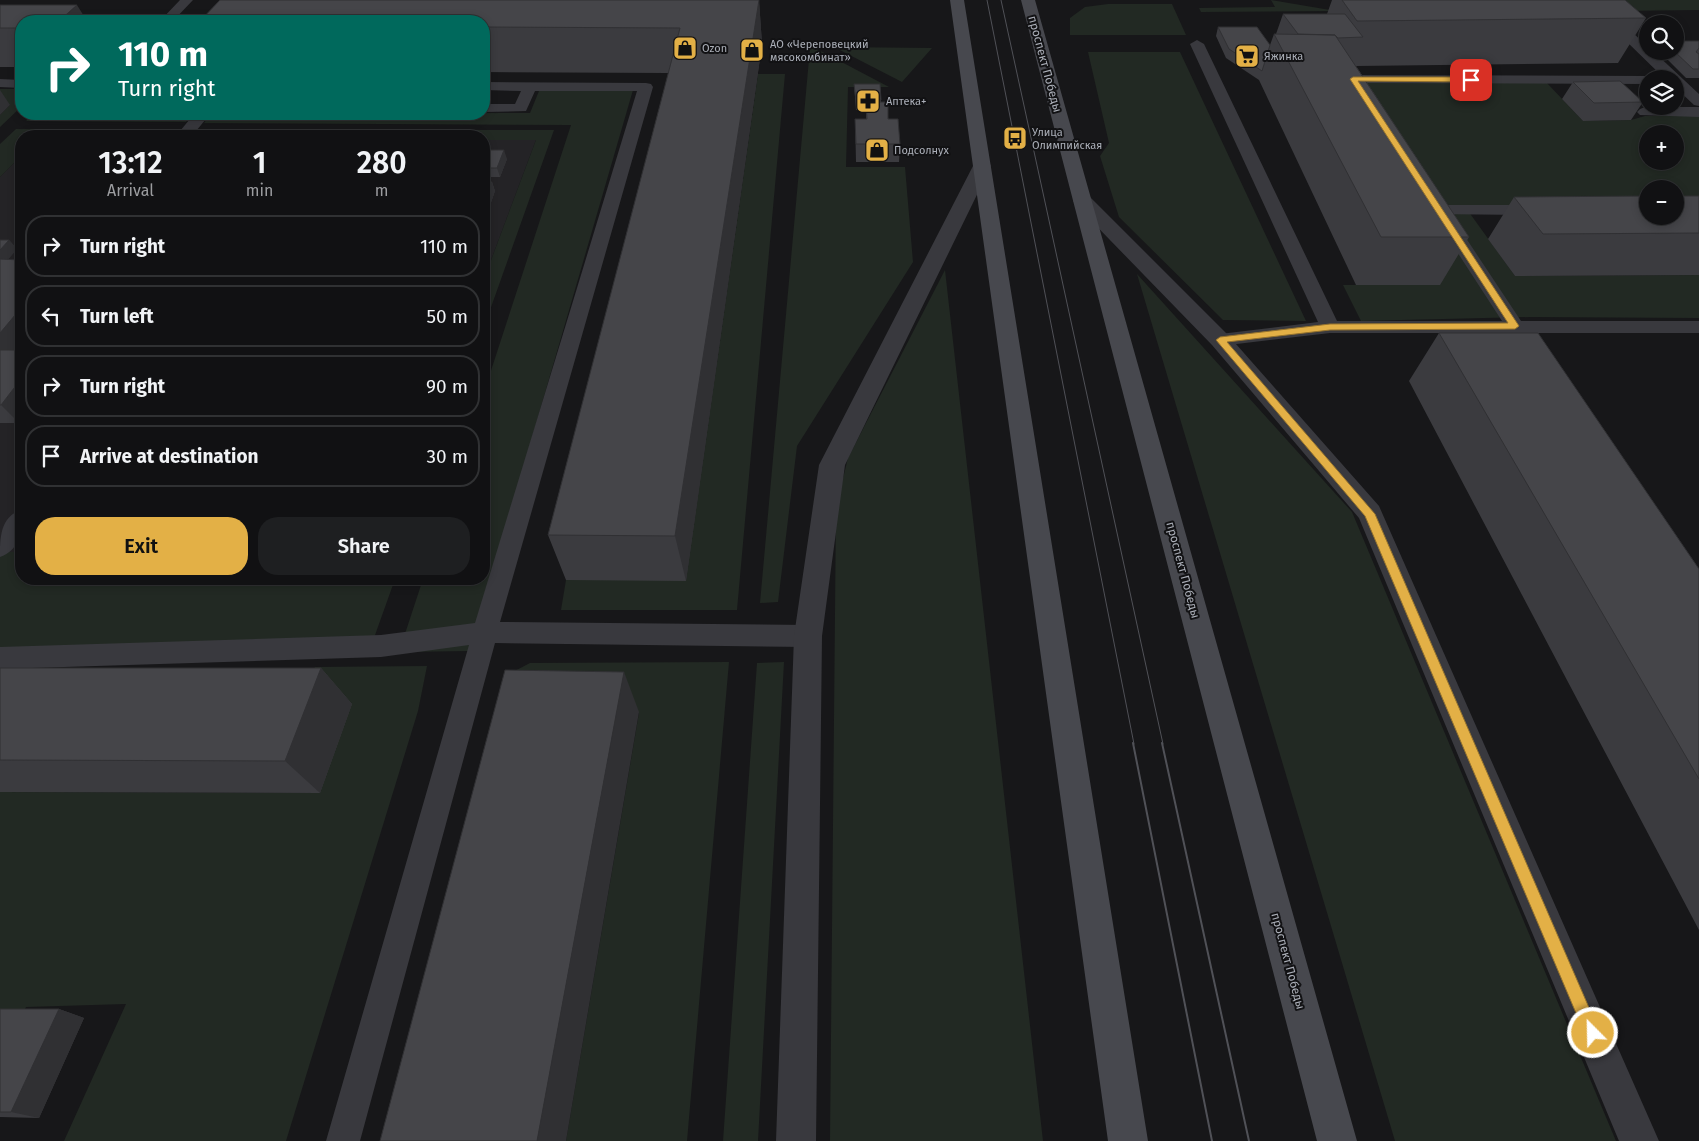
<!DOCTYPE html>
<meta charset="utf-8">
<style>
:root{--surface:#111113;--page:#1e1f21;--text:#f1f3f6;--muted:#9c9da0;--line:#303133;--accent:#e3b046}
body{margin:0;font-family:"Fira Sans",sans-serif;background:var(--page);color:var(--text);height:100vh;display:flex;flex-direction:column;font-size:19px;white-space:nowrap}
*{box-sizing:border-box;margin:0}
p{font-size:16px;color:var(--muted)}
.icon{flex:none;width:28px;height:28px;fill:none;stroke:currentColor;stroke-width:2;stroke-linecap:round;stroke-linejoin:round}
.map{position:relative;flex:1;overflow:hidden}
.details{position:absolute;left:15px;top:130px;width:475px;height:455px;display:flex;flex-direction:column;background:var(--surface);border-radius:20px;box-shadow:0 2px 8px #0003,0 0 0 1px var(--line)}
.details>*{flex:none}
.guide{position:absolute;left:15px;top:15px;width:475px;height:105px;border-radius:20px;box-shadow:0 2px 8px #0003,0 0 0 1px var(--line);background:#00695c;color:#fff;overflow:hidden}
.controls{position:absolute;left:1639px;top:15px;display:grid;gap:10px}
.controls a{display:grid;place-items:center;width:45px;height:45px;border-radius:50%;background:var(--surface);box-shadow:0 2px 8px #0003,0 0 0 1px var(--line);font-size:25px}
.pin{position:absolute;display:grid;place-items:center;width:42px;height:42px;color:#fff;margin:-21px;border-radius:10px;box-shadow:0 2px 8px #0006}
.me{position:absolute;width:55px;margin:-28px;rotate:337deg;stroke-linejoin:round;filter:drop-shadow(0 0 4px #0008)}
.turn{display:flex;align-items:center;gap:18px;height:105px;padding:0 20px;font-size:22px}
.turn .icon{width:65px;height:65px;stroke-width:2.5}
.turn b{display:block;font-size:35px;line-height:42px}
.eta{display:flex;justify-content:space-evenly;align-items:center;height:85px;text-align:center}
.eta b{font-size:30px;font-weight:600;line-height:35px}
.primary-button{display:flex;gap:10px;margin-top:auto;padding:10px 20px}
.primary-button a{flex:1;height:58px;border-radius:20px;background:var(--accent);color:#111;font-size:20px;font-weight:600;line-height:58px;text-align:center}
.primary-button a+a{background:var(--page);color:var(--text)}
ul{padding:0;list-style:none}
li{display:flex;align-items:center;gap:15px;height:62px;margin:0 10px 8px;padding:0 10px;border:2px solid var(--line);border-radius:20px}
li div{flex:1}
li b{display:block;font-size:19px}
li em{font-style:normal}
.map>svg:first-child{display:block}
.built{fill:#242326}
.green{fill:#222923;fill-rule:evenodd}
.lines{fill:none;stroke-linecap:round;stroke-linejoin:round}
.lane{fill:#39393e;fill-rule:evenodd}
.street{fill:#39393e;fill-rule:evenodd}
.secondary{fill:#47484e;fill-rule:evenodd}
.tram-far1{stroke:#505157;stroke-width:1}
.tram{stroke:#505157;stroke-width:2}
.wall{fill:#3b3b3f}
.shaded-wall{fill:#303033}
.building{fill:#454549;stroke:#303033}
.route{fill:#e3b046;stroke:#94722e}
.labels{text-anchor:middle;stroke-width:4;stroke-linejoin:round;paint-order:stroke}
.far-poi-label{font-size:11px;fill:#abafb8;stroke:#121214;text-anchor:start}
.street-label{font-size:12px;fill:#abafb8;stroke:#121214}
</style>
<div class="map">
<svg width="1699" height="1141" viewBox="0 0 1699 1141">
<rect width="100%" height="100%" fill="#171719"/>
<path class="built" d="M 484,140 L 536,140 L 484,279 Z
M 21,156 L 21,552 L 0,552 L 0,177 Z"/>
<path class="green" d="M 1271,0 L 1336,11 L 1201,12 L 1199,8 L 1275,7 Z
M 1619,0 L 1699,0 L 1699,10 L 1616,11 Z
M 1108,4 L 1172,4 L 1186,35 L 1070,35 L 1070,18 L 1085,7 Z
M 834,47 L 932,48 L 902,82 Z
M 810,48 L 815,48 L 889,87 L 848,87 L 846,167 L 905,167 L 913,262 L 797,446 L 778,602 L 760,603 Z
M 1088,52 L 1180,52 L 1306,321 L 1223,320 L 1119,217 L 1100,156 L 1109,143 Z
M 758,74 L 785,74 L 737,610 L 561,610 L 566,580 L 686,580 Z
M 1546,82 L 1583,121 L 1631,120 L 1645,116 L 1699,115 L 1699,207 L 1675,207 L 1675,189 L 1648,189 L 1647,207 L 1466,208 L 1515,276 L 1699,275 L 1699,318 L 1531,317 L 1361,321 L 1343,285 L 1440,285 L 1327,83 ZM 1648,134 L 1675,134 L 1675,161 L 1648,161 Z
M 0,89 L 21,89 L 21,107 L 0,127 L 0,115 L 10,105 L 0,105 Z
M 633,90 L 470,651 L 399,652 L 423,579 L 484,579 L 484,392 L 571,125 L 204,123 L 211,114 L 530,113 L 539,91 Z
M 33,114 L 193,114 L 186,122 L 26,121 Z
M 16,129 L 179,130 L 181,136 L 21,136 L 21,156 L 0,177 L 0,144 Z
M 197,130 L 554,130 L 484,327 L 484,279 L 536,140 L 484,140 L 484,136 L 186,136 Z
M 945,270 L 1043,1141 L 830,1141 L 836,507 L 848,458 Z
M 1137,274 L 1352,512 L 1616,1141 L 1395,1141 Z
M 0,552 L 21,552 L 21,579 L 395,579 L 369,652 L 0,649 Z
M 729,662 L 687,1141 L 566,1141 L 639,713 L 507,675 L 530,663 Z
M 784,662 L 758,1141 L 723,1141 L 757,663 Z
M 427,666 L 418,711 L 286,1141 L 64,1141 L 126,1004 L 26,1007 L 0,1061 L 0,792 L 320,793 L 299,704 L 315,667 Z"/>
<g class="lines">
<path class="lane" d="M 180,0 L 193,0 L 173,21 L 160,21 Z
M 1584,0 L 1598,0 L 1648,47 L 1648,51 L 1653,51 L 1699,94 L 1699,106 L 1694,105 L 1675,87 L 1675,79 L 1665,79 Z
M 1197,40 L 1204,44 L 1337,321 L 1502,321 L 1437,221 L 1440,217 L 1446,216 L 1452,217 L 1521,321 L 1699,321 L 1699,333 L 1529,333 L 1547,360 L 1544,365 L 1537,367 L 1530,365 L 1510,333 L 1330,333 L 1220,346 L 1213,344 L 1210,340 L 1213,336 L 1220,334 L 1318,322 L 1190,44 Z
M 1353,75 L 1648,76 L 1654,79 L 1648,79 L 1648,84 L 1363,83 L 1372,97 L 1370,100 L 1360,100 L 1346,79 L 1348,76 Z
M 0,79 L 21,80 L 21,88 L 0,87 Z
M 484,82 L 646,83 L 651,84 L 653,87 L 500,622 L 808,625 L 817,629 L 820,636 L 817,643 L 808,647 L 495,643 L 360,1141 L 326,1141 L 469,645 L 381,657 L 0,669 L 0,647 L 381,635 L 475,623 L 637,91 L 535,91 L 526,111 L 484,112 L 484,104 L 515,104 L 521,91 L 484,90 Z
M 1645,107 L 1699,107 L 1699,117 L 1640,115 L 1637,112 L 1640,109 Z
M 194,114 L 210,114 L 192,136 L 176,136 Z
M 1438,205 L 1538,205 L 1544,206 L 1546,210 L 1544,214 L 1538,215 L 1432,214 L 1430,210 L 1432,206 Z
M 21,510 C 22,529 21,550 0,557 C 0,538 0,517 21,510 Z"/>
<path class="street" d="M 982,160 L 989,162 L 991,166 L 845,465 L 822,636 L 816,1141 L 776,1141 L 794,636 L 819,465 L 973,166 L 975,162 Z
M 1083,195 L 1090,197 L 1228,335 L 1379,506 L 1659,1141 L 1619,1141 L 1359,518 L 1212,345 L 1076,205 L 1073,201 L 1076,197 Z"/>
<path class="secondary" d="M 950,0 L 964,0 L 1148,1141 L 1108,1141 Z
M 1021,0 L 1035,0 L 1357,1141 L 1317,1141 Z"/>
<path class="tram-far1" d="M 987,0 L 1134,744
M 1001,0 L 1163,744"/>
<path class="tram" d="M 1133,743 L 1212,1141
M 1162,743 L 1249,1141"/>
</g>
<path class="wall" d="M 759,0 L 762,44 L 686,581 L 566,580 L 548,535 L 669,73 L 484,72 L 484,21 Z
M 1332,0 L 1625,0 L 1646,18 L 1618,63 L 1356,66 L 1469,237 L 1440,285 L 1356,285 L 1259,80 L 1226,58 L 1216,36 L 1218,27 L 1270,45 L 1274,34 L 1276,34 L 1283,14 L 1327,14 Z
M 0,5 L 21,21 L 21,67 L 0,67 Z
M 1699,41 L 1699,78 L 1686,78 L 1659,51 L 1675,51 Z
M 1573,82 L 1643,102 L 1631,120 L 1583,121 L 1562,99 Z
M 854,84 L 880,84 L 881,102 L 900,144 L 899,162 L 856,162 L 855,119 L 866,119 L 866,110 L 856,110 Z
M 484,150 L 507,159 L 500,177 L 484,177 Z
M 484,182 L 492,182 L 495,191 L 488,211 L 484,211 Z
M 1699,196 L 1699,275 L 1515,276 L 1488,239 L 1514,197 Z
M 0,240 L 9,240 L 17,249 L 8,259 L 21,260 L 21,346 L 18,350 L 21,350 L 21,420 L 19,423 L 0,423 Z
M 1439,333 L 1699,569 L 1699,930 L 1409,381 Z
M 0,668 L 321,668 L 352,704 L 320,793 L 0,792 Z
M 0,1009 L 59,1009 L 84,1018 L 39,1118 L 0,1117 Z"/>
<path class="shaded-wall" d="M 759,0 L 762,44 L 686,581 L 675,536 Z
M 77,5 L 87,21 L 59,21 Z
M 0,90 L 10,105 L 0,115 Z
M 250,131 L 253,136 L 247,136 Z
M 504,150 L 507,159 L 500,177 L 497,168 Z
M 492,182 L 495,191 L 488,211 L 485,201 Z
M 9,240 L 17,249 L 0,269 L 0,250 Z
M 21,308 L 21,346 L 3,368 L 0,366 L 0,333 Z
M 21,379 L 21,420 L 19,423 L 1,405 Z
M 321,668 L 352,704 L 320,793 L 285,761 Z
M 624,672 L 639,712 L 566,1141 L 537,1141 Z
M 59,1009 L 84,1018 L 39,1118 L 11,1112 Z"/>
<path class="building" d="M 220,0 L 759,0 L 675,536 L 548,535 L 680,28 L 484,27 L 484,21 L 200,21 Z
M 1342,0 L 1625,0 L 1646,18 L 1357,21 Z
M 0,5 L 77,5 L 59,21 L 21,21 L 21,28 L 0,28 Z
M 1283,14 L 1345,14 L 1363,37 L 1338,38 L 1335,35 L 1298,34 Z
M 1218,27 L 1257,27 L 1270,45 L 1262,71 L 1229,49 Z
M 1274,34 L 1335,35 L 1469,237 L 1381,237 Z
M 1675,41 L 1699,41 L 1699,48 L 1696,52 L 1699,54 L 1699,69 L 1693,69 L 1674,51 L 1675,51 Z
M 1620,81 L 1643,102 L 1594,103 L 1573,82 Z
M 854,84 L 880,84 L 881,100 L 856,101 Z
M 866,102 L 888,102 L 888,119 L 898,119 L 900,144 L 856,144 L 855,119 L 867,119 Z
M 250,131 L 247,136 L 209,136 L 213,132 Z
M 484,150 L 504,150 L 497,168 L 484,168 Z
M 484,182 L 492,182 L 485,201 L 484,201 Z
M 1648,196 L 1648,216 L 1675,216 L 1675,196 L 1699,196 L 1699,233 L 1543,234 L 1514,197 Z
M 0,240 L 9,240 L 0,250 Z
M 0,259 L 21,260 L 21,308 L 0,333 Z
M 1439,333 L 1538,333 L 1699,569 L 1699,779 Z
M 0,350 L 21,350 L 21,379 L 1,405 L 0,405 Z
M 0,668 L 321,668 L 285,761 L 0,760 Z
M 505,670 L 624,672 L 537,1141 L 380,1141 Z
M 0,1009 L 59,1009 L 11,1112 L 0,1112 Z"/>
<path class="route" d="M 1353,77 L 1471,77 L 1474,80 L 1471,82 L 1358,81 L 1519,326 L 1515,329 L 1330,330 L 1227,342 L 1375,514 L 1600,1033 L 1598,1039 L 1593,1041 L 1587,1039 L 1365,516 L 1216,340 L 1220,337 L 1330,324 L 1508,323 L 1350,79 Z"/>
<defs>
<g id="shop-square" transform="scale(1.25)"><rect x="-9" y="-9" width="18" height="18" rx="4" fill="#e3b046" stroke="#121214"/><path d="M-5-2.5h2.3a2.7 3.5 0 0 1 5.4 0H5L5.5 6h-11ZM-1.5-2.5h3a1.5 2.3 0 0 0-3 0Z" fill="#111"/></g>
<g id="supermarket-square" transform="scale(1.25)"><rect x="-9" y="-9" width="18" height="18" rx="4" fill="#e3b046" stroke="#121214"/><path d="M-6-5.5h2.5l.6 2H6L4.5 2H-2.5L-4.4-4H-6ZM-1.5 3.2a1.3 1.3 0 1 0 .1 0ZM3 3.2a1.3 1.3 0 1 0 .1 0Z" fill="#111"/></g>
<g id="pharmacy-square" transform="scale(1.25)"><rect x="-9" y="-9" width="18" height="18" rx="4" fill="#e3b046" stroke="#121214"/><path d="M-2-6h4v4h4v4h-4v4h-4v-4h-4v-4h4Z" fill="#111"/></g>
<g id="bus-square" transform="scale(1.25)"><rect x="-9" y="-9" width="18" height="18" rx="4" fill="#e3b046" stroke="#121214"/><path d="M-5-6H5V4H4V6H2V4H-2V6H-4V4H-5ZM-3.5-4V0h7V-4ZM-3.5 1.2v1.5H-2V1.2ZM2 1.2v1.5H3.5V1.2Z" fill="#111"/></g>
</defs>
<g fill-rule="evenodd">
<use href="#shop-square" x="685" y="48"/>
<use href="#shop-square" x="752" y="50"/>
<use href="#supermarket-square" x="1247" y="56"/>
<use href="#pharmacy-square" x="868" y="101"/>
<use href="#bus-square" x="1015" y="138"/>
<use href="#shop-square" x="877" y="150"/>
</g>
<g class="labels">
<g class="far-poi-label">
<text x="770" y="48">АО «Череповецкий<tspan x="770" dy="13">мясокомбинат»</tspan></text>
<text x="702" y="52">Ozon</text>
<text x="1264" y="60">Яжинка</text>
<text x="886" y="105">Аптека+</text>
<text x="1032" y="136">Улица<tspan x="1032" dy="13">Олимпийская</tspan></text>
<text x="894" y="154">Подсолнух</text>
</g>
<g class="street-label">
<text transform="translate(1045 64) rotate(75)" y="4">проспект Победы</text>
<text transform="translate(1183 570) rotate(75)" y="4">проспект Победы</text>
<text transform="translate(1288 961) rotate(75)" y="4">проспект Победы</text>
</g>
</g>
</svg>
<div class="controls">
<a><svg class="icon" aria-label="search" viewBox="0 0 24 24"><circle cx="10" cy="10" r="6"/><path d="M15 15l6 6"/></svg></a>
<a><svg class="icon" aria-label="layers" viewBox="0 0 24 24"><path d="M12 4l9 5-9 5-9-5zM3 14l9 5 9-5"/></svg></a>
<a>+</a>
<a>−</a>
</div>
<div class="pin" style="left:1471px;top:80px;background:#d93025"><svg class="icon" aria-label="arrive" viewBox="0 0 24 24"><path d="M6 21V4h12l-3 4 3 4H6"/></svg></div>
<svg class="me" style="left:1593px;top:1033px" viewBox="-20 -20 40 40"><circle r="17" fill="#e3b046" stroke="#fff" stroke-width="3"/><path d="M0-11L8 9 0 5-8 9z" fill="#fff"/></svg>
<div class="guide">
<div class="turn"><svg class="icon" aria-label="right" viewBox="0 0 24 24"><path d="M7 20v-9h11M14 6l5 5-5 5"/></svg><div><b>110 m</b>Turn right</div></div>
</div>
<section class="details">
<div class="eta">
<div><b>13:12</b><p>Arrival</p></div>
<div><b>1</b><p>min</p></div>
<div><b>280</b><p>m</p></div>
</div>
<ul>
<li><svg class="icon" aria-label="right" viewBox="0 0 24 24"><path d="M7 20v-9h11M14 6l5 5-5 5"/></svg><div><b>Turn right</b></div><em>110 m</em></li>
<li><svg class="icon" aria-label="left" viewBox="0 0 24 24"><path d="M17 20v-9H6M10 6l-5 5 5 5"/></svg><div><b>Turn left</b></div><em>50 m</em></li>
<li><svg class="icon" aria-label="right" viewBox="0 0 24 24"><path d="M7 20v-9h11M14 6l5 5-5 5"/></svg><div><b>Turn right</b></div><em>90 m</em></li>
<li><svg class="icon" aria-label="arrive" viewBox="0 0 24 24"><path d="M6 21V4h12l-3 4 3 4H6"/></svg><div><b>Arrive at destination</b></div><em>30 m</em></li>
</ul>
<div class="primary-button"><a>Exit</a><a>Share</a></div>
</section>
</div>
